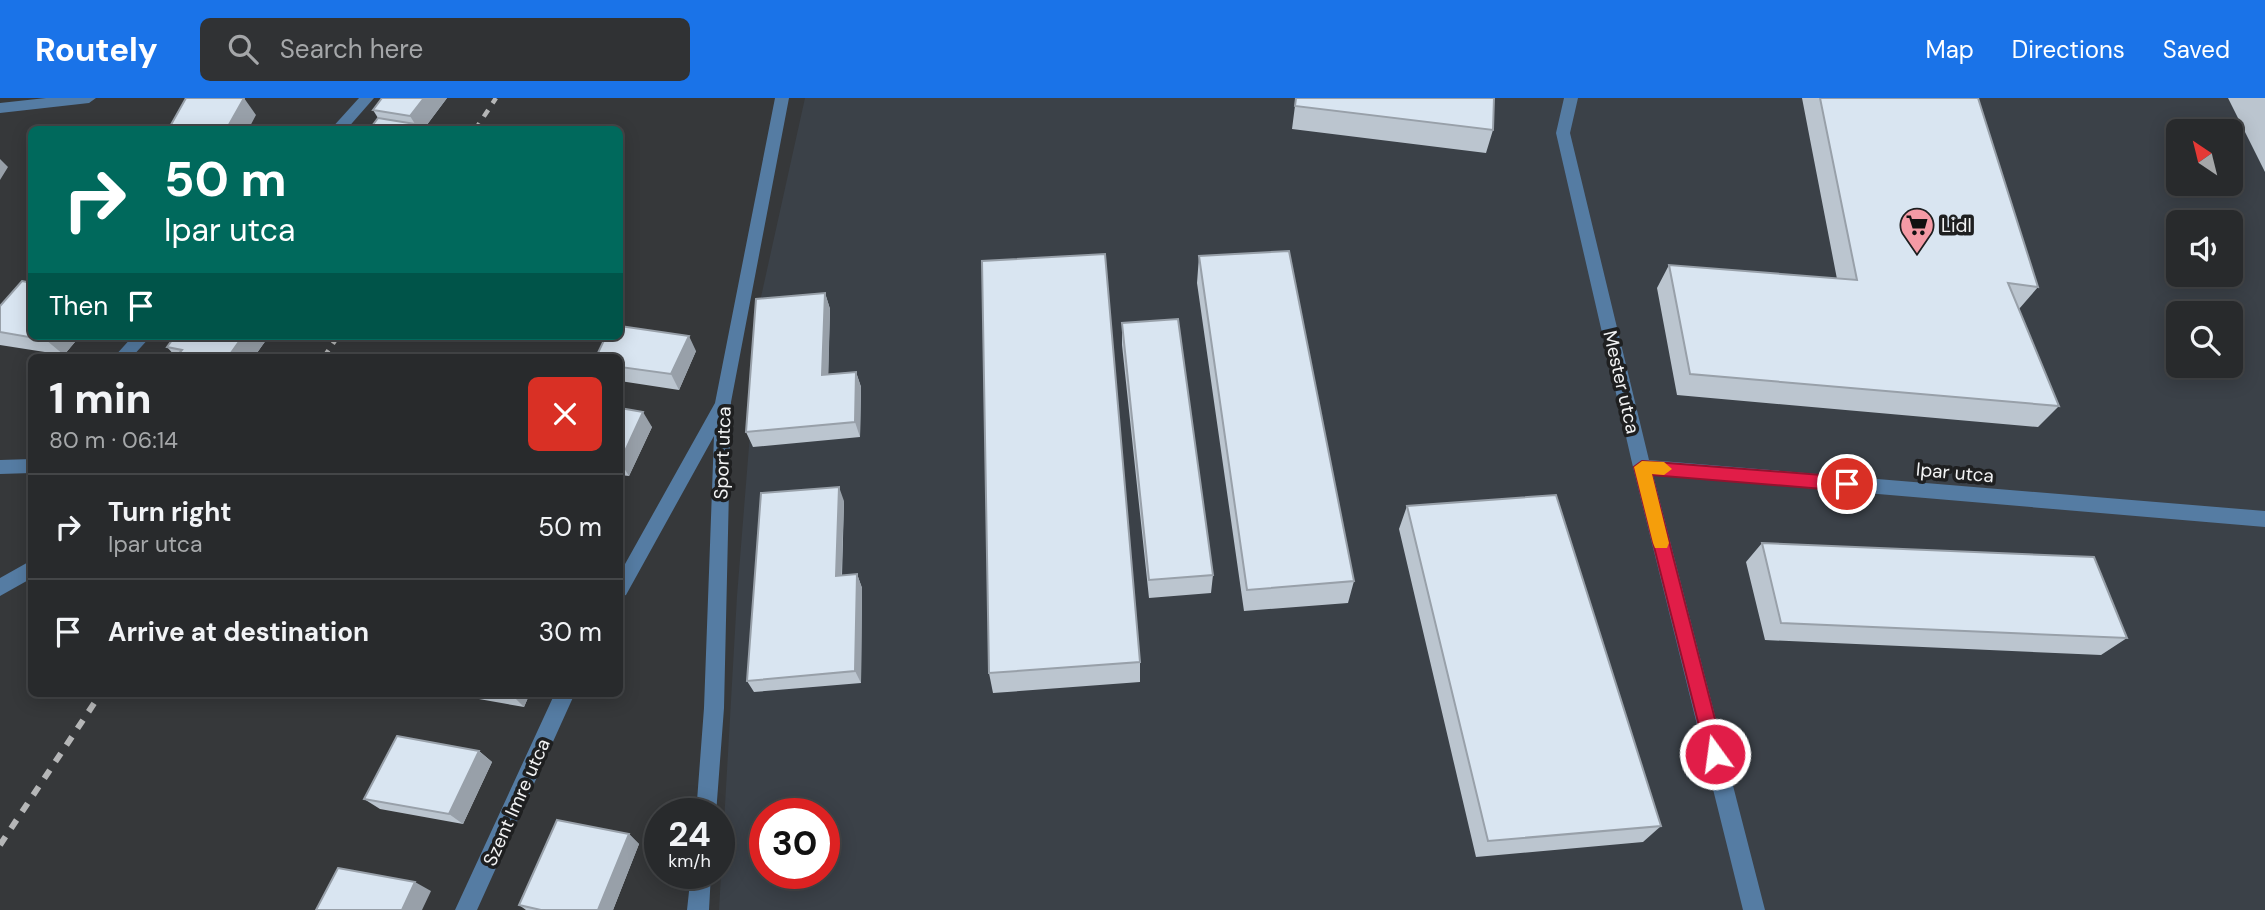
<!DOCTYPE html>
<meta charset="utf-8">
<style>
:root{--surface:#282a2c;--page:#303234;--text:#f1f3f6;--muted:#a5a7a9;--line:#444648;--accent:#1a73e8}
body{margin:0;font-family:"DM Sans",sans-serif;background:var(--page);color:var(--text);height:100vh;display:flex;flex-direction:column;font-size:26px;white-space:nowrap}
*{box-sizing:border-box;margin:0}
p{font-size:23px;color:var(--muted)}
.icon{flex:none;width:38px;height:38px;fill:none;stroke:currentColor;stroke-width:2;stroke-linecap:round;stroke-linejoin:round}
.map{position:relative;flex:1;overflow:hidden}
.sheet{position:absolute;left:28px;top:256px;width:595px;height:343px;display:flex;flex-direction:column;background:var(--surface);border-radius:10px;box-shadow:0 4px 18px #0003,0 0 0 2px var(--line)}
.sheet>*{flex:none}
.banner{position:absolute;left:28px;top:28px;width:595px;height:214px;border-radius:10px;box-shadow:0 4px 18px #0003,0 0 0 2px var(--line);background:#00695c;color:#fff;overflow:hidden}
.needle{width:46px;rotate:325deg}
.buttons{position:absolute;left:2166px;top:21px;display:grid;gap:14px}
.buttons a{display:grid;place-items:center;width:77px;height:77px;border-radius:10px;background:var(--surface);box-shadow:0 4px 18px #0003,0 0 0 2px var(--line);font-size:35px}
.speed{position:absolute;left:644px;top:700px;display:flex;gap:14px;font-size:35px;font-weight:700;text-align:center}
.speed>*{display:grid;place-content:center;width:91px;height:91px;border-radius:50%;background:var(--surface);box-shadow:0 4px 18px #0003,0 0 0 2px var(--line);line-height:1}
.speed small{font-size:18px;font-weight:400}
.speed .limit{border:10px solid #d22;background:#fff;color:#111}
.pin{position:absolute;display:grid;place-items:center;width:60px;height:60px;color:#fff;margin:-30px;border:4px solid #fff;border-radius:50%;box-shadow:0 2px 7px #0007}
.me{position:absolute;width:77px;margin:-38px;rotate:346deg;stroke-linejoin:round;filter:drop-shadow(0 0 5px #0008)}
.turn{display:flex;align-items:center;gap:24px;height:147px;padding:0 21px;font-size:32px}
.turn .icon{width:91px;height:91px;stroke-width:2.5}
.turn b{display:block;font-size:49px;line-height:60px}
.then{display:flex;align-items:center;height:66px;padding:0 21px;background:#0003;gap:14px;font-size:26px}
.round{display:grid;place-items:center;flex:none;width:74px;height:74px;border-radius:10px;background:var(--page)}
.headline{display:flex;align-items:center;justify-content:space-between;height:119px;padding:0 21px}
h1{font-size:42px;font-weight:800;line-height:52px}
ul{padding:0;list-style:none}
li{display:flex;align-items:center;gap:21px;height:105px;padding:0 21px;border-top:2px solid var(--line)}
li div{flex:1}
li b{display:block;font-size:26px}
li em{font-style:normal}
header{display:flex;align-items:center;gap:42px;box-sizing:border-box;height:98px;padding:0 35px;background:var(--accent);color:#fff}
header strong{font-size:33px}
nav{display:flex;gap:38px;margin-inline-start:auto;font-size:24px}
.search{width:490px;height:63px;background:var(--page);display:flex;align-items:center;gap:18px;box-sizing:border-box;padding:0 24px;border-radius:10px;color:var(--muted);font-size:26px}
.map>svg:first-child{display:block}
.built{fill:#3b4148;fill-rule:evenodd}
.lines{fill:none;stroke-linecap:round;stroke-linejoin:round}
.minor{fill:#557ca3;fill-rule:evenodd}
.rail-far1{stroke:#b5b6b7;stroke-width:4.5;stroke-dasharray:8 8;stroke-linecap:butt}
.rail{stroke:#b5b6b7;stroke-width:6;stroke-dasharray:10 10;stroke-linecap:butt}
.wall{fill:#bbc5cf}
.shaded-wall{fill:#98a0a9}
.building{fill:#d9e5f1;stroke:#98a0a9;stroke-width:2}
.route{fill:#e11d48;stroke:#92132f;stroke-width:2}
.slow{fill:#f59e0b}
.labels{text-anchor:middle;stroke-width:7;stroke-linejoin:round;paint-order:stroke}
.poi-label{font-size:19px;fill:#f2f3f4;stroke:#1e1f20;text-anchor:start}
.street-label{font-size:19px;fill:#f2f3f4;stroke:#1e1f20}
</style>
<header>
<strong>Routely</strong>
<div class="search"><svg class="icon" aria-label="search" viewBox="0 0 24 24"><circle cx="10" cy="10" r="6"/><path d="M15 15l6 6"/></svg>Search here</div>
<nav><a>Map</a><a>Directions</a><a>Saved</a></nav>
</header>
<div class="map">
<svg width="2265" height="812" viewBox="0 0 2265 812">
<rect width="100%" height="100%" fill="#36383a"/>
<path class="built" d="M 805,0 L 2265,0 L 2265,812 L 719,812 L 737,498 L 761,199 ZM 2179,33 L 2231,33 L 2231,86 L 2179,86 ZM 2179,124 L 2231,124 L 2231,177 L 2179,177 ZM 2179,215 L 2231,215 L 2231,268 L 2179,268 ZM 765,716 L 824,716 L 824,775 L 765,775 Z"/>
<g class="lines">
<path class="minor" d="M 46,0 L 96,0 L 89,5 L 0,15 L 0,5 Z
M 359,0 L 374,0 L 346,32 L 330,32 Z
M 775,0 L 789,0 L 731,304 L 724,610 L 716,716 L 696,716 L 704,610 L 714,338 L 626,497 L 620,499 L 620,475 L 715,305 Z
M 1564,0 L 1578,0 L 1570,35 L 1649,362 L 2265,413 L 2265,429 L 1653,377 L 1765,812 L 1743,812 L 1633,369 L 1556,35 Z
M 133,238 L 151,238 L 132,259 L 114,259 Z
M 32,361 L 32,375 L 0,376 L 0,362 Z
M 32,462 L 32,480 L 0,498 L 0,480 Z
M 555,595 L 575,595 L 477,812 L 455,812 Z
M 691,775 L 711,775 L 709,812 L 687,812 Z"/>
<path class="rail-far1" d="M 475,32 L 496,0
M 324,259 L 338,238"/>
<path class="rail" d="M 0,747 L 101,595"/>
</g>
<path class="wall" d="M 447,0 L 423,32 L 369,32 L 378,20 L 373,12 Z
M 1296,0 L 1493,32 L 1486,55 L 1292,31 Z
M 1802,0 L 1978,0 L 2038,189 L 2019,211 L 2059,308 L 2038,329 L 1677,297 L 1657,190 L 1669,167 L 1837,181 Z
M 2228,0 L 2265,0 L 2265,74 Z
M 1199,158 L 1354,483 L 1348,505 L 1244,513 L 1197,185 Z
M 825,195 L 830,211 L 828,276 L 856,274 L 861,289 L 860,339 L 753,349 L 746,334 Z
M 0,208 L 80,238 L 64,257 L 0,247 Z
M 1122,225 L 1213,477 L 1211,495 L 1149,500 L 1122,247 Z
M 269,238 L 254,259 L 176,259 L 167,249 Z
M 696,253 L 679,292 L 620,283 L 620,259 Z
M 620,310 L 652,329 L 629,378 L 620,377 Z
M 844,403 L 842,478 L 857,476 L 862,490 L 861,585 L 754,594 L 747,583 Z
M 1407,408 L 1661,728 L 1643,744 L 1476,759 L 1399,431 Z
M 1762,445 L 2127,540 L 2101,557 L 1765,542 L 1746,464 Z
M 1140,564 L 1140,584 L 993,595 L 989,575 Z
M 445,595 L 530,595 L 524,609 Z
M 479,653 L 492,664 L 463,726 L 380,711 L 364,701 Z
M 629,736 L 639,746 L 613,812 L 526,812 L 519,807 Z"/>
<path class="shaded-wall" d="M 244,0 L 256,17 L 248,32 L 226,32 Z
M 424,0 L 447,0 L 423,32 L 411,32 L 415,26 L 410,18 Z
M 0,61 L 8,69 L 0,82 Z
M 825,195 L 830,211 L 828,292 L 822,277 Z
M 49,238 L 80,238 L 64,257 L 46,242 Z
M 243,238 L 269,238 L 254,259 L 228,259 Z
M 689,238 L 696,253 L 679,292 L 671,276 Z
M 856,274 L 861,289 L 860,339 L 855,324 Z
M 643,314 L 652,329 L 629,378 L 620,364 Z
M 839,389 L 844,403 L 841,492 L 836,478 Z
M 857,476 L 862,490 L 861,585 L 855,573 Z
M 513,595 L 530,595 L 524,609 L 512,597 Z
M 479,653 L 492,664 L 463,726 L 449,716 Z
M 629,736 L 639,746 L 613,812 L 598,812 Z
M 415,784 L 431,793 L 422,812 L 402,812 Z"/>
<path class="building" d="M 186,0 L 244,0 L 226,32 L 168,32 Z
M 382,0 L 424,0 L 410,18 L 373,12 Z
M 1296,0 L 1494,0 L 1493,32 L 1295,8 Z
M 1820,0 L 1978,0 L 2038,189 L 2008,185 L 2059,308 L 1690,276 L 1669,167 L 1857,182 Z
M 378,20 L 415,26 L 411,32 L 369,32 Z
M 1289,153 L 1354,483 L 1247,492 L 1199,158 Z
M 1105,156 L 1140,564 L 989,575 L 982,163 Z
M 22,183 L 32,185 L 32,238 L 49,238 L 46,242 L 0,234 L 0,208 Z
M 825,195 L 822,277 L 856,274 L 855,324 L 746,334 L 756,201 Z
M 1178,221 L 1213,477 L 1149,482 L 1122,225 Z
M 620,228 L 689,238 L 671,276 L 620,269 L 620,259 L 596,259 L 606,238 L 620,238 Z
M 175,238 L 243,238 L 228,259 L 176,259 L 182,252 L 167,249 Z
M 620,310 L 643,314 L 620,364 Z
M 839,389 L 836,478 L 857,476 L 855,573 L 747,583 L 761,395 Z
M 1556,397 L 1661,728 L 1488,743 L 1407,408 Z
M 1762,445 L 2094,459 L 2127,540 L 1781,525 Z
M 397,638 L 479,653 L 449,716 L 364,701 Z
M 557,722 L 629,736 L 598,812 L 541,812 L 519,807 Z
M 338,770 L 415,784 L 402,812 L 316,812 Z"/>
<path class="route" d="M 1642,363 L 1847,379 L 1852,381 L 1855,386 L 1852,391 L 1847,393 L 1652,377 L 1724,656 L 1721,662 L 1715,664 L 1708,662 L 1706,656 L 1634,369 Z"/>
<path class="slow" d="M 1642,363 L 1664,364 L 1672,371 L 1664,377 L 1652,376 L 1669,445 L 1667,450 L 1655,450 L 1653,445 L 1634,369 Z"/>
<defs>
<g id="supermarket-pin" transform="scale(1.75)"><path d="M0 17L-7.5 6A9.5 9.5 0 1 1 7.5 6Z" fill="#f49aa5" stroke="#1e1f20"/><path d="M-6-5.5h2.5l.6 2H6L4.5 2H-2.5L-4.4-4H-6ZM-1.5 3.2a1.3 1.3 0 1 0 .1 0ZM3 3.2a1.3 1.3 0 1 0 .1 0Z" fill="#111"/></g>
</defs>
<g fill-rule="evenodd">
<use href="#supermarket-pin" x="1917" y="127"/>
</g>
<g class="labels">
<g class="poi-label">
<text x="1941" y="134">Lidl</text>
</g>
<g class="street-label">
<text transform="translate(1622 284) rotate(77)" y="7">Mester utca</text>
<text transform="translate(722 355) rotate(-88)" y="7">Sport utca</text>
<text transform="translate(1955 374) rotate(5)" y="7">Ipar utca</text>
<text transform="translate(516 704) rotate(-66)" y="7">Szent Imre utca</text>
</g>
</g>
</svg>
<div class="buttons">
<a><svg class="needle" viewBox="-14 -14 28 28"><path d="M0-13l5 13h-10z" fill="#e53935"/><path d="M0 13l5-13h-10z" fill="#a5a7a9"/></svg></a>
<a><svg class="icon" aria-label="sound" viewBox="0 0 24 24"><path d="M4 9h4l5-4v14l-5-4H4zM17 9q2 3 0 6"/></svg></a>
<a><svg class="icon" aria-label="search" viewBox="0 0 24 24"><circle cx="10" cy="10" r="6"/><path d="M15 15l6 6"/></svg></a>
</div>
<div class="speed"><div>24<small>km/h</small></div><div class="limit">30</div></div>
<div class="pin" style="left:1847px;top:386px;background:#d93025"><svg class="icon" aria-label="arrive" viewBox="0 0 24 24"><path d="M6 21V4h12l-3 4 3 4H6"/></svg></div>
<svg class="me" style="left:1715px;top:656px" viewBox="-20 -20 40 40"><circle r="17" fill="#e11d48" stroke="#fff" stroke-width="3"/><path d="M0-11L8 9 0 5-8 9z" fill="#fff"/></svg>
<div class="banner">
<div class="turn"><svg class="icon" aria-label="right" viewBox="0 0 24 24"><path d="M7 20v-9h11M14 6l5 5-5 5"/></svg><div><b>50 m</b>Ipar utca</div></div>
<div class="then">Then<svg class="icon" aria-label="arrive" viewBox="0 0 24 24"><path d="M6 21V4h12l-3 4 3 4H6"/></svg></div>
</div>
<section class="sheet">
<div class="headline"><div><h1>1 min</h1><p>80 m · 06:14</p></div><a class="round" style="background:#d93025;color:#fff"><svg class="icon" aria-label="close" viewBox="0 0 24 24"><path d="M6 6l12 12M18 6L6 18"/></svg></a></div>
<ul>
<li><svg class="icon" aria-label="right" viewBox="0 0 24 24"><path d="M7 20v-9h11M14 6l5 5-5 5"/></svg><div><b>Turn right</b><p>Ipar utca</p></div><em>50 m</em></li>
<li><svg class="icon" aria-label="arrive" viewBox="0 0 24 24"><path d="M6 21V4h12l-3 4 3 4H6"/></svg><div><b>Arrive at destination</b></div><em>30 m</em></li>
</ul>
</section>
</div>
